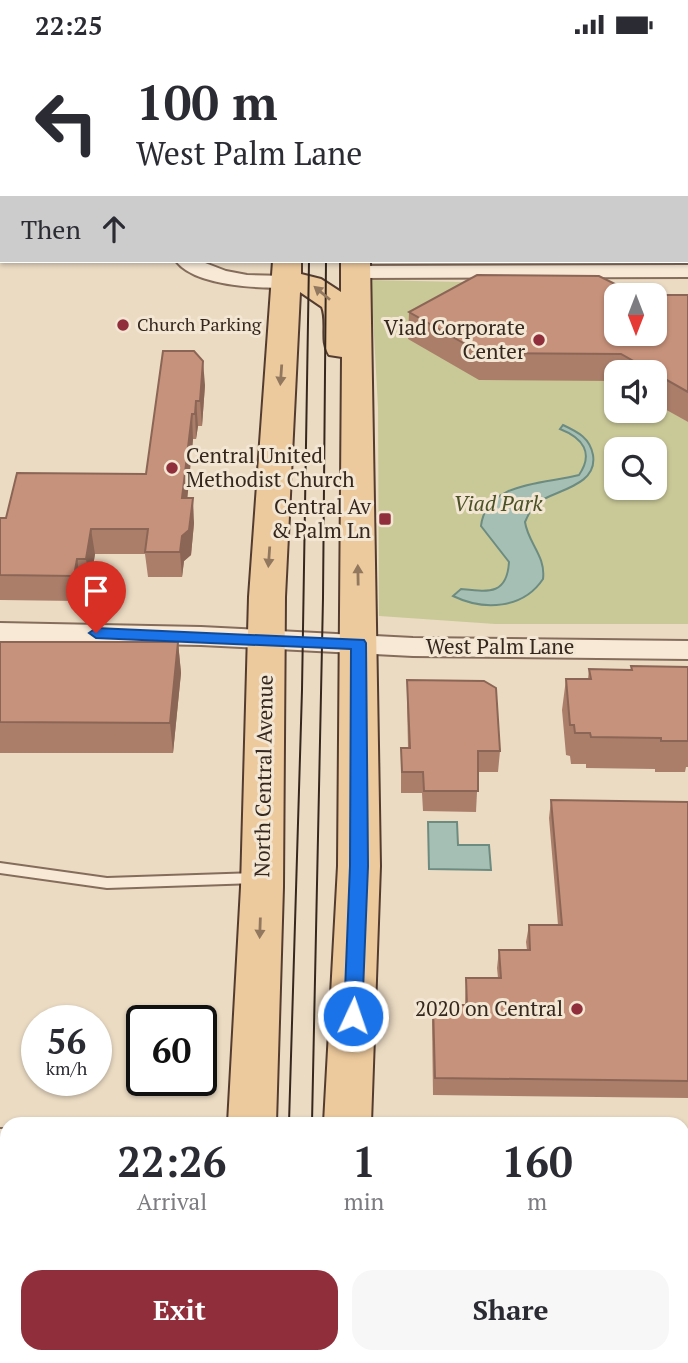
<!DOCTYPE html>
<style>
:root{--surface:#fff;--page:#f7f7f7;--text:#2b2b33;--muted:#7c7c81;--accent:#902f3b}
body{margin:0;font-family:"PT Serif",serif;background:var(--page);color:var(--text);height:100vh;display:flex;flex-direction:column;font-size:26px;white-space:nowrap}
*{box-sizing:border-box;margin:0}
p{font-size:23px;color:var(--muted)}
.icon{flex:none;width:38px;height:38px;fill:none;stroke:currentColor;stroke-width:2;stroke-linecap:round;stroke-linejoin:round}
.map{position:relative;flex:1;overflow:hidden}
.details{position:absolute;left:0px;top:1068px;width:690px;height:247px;display:flex;flex-direction:column;background:var(--surface);border-radius:21px 21px 0 0;box-shadow:0 2px 5px #0004}
.details>*{flex:none}
.top-card{position:absolute;left:0px;top:0px;width:690px;height:214px;box-shadow:0 2px 5px #0004;background:#fff;color:var(--text);overflow:hidden}
.needle{width:46px;rotate:180deg}
.fabs{position:absolute;left:604px;top:234px;display:grid;gap:14px}
.fabs a{display:grid;place-items:center;width:63px;height:63px;border-radius:14px;background:var(--surface);box-shadow:0 2px 5px #0004;font-size:35px}
.speed{position:absolute;left:21px;top:956px;display:flex;gap:14px;font-size:35px;font-weight:700;text-align:center}
.speed>*{display:grid;place-content:center;width:91px;height:91px;border-radius:50%;background:var(--surface);box-shadow:0 2px 5px #0004;line-height:1}
.speed small{font-size:18px;font-weight:400}
.speed .limit{border:4px solid #111;border-radius:10px;background:#fff;color:#111}
.pin{position:absolute;display:grid;place-items:center;width:60px;height:60px;color:#fff;margin:-72px -30px;border-radius:50% 50% 50% 0;rotate:-45deg;box-shadow:0 0 7px #0007}
.pin .icon{rotate:45deg}
.me{position:absolute;width:77px;margin:-38px;rotate:3deg;stroke-linejoin:round;filter:drop-shadow(0 0 5px #0008)}
.turn{display:flex;align-items:center;gap:24px;height:147px;padding:0 21px;font-size:32px}
.turn .icon{width:91px;height:91px;stroke-width:2.5}
.turn b{display:block;font-size:49px;line-height:60px}
.then{display:flex;align-items:center;height:66px;padding:0 21px;background:#0003;gap:14px;font-size:26px}
.eta{display:flex;justify-content:space-evenly;align-items:center;height:119px;text-align:center}
.eta b{font-size:42px;font-weight:700;line-height:49px}
.button{display:flex;gap:14px;margin-top:auto;padding:14px 21px}
.button a{flex:1;height:80px;border-radius:21px;background:var(--accent);color:#fff;font-size:28px;font-weight:700;line-height:80px;text-align:center}
.button a+a{background:var(--page);color:var(--text)}
.status{display:flex;justify-content:space-between;align-items:center;height:49px;padding:0 35px;background:var(--surface);direction:ltr}
.status svg{height:19px;fill:currentColor}
.map>svg:first-child{display:block}
.green{fill:#c9c998;fill-rule:evenodd}
.water{fill:#a5bfb4;stroke:#6d8c81;stroke-width:2}
.lines{fill:none;stroke-linecap:round;stroke-linejoin:round}
.lane-casing{stroke:#856c5b;stroke-width:4}
.street-casing{stroke:#856c5b;stroke-width:4}
.primary-casing{stroke:#533c2f;stroke-width:4}
.lane{fill:#f7e9d6;fill-rule:evenodd}
.street{fill:#f7e9d6;fill-rule:evenodd}
.primary{fill:#edca9d;fill-rule:evenodd}
.tram{stroke:#35271e;stroke-width:2}
.wall{fill:#ab7e6a}
.shaded-wall{fill:#8b6656}
.building{fill:#c7927b;stroke:#8b6656;stroke-width:2;fill-rule:evenodd}
.oneway{fill:#91785e}
.route{fill:#1a73e8;stroke:#114b97;stroke-width:2}
.poi-dot{fill:#902f3b;stroke:#f3e6d3;stroke-width:2.5}
.labels{text-anchor:middle;stroke-width:6;stroke-linejoin:round;paint-order:stroke}
.far-poi-label{font-size:18px;fill:#35271e;stroke:#f3e6d3;text-anchor:start}
.poi-label{font-size:21px;fill:#35271e;stroke:#f3e6d3;text-anchor:end}
.park-label{font-size:21px;font-style:italic;fill:#4b5126;stroke:#f3e6d3}
.street-label{font-size:21px;fill:#35271e;stroke:#f3e6d3}
</style>
<div class="status"><b>22:25</b><svg viewBox="0 0 49 12"><path d="M0 12V9h3v3zM5 12V6h3v6zM10 12V3h3v9zM15 12V0h3v12zM26 1h20v11H26zM47 4h2v5h-2z"/></svg></div>
<div class="map">
<svg width="688" height="1314" viewBox="0 0 688 1314">
<rect width="100%" height="100%" fill="#ebdbc3"/>
<path class="green" d="M 371,231 L 651,237 L 653,247 L 616,247 L 616,362 L 654,362 L 655,354 L 688,373 L 688,575 L 495,575 L 379,567 L 378,359 ZM 616,401 L 654,401 L 654,439 L 616,439 Z"/>
<path class="water" d="M 563,376 C 578,383 590,389 593,406 C 598,437 555,441 537,454 C 531,459 528,466 525,473 C 528,494 546,507 543,530 C 523,560 484,562 453,547 L 461,540 C 489,543 507,546 509,513 L 481,477 C 486,432 546,435 579,426 C 594,404 583,389 560,380 Z
M 428,773 L 457,773 L 458,796 L 489,796 L 491,821 L 429,820 Z"/>
<g class="lines">
<g class="lane-casing">
<path id="lane" d="M 0,814 L 107,829 L 258,824 L 263,825 L 265,829 L 263,833 L 258,834 L 107,839 L 0,824 Z
M 0,1080 L 7,1080 L 7,1094 L 0,1094 Z"/>
</g>
<g class="street-casing">
<path id="street" d="M 0,107 L 2,107 L 2,119 L 0,119 Z
M 176,212 L 200,212 L 226,222 L 247,226 L 286,227 L 293,229 L 296,233 L 293,237 L 286,239 C 257,239 195,237 176,212 Z
M 688,216 L 688,228 L 355,229 L 348,227 L 345,223 L 348,219 L 355,217 Z
M 0,574 L 201,578 L 413,589 L 688,592 L 688,610 L 413,607 L 201,596 L 0,592 Z
M 682,1121 L 688,1121 L 688,1151 L 682,1151 Z"/>
</g>
<g class="primary-casing">
<path id="primary" d="M 285,0 L 309,0 L 309,2 L 285,2 Z
M 348,0 L 372,0 L 372,2 L 348,2 Z
M 273,212 L 301,212 L 301,225 L 321,230 L 341,243 L 341,212 L 370,212 L 380,817 L 371,1074 L 324,1074 L 338,817 L 342,308 L 329,306 C 320,292 328,273 322,258 L 300,243 L 285,548 L 283,838 L 276,1074 L 228,1074 L 241,838 L 249,548 Z
M 215,1307 L 267,1307 L 267,1314 L 215,1314 Z
M 319,1307 L 371,1307 L 371,1314 L 319,1314 Z"/>
</g>
<use href="#lane" class="lane"/>
<use href="#street" class="street"/>
<use href="#primary" class="primary"/>
<path class="tram" d="M 289,1074 L 302,641 L 309,212
M 312,1074 L 323,549 L 326,212
M 282,1307 L 282,1314
M 308,1307 L 308,1314"/>
</g>
<path class="wall" d="M 0,0 L 235,0 L 235,2 L 2,2 L 2,59 L 0,59 Z
M 637,246 L 688,246 L 688,373 L 654,354 L 654,324 L 616,324 L 616,332 L 479,331 L 408,290 L 409,263 Z
M 205,336 L 202,377 L 198,377 L 196,390 L 193,390 L 187,449 L 194,474 L 191,506 L 184,512 L 182,528 L 148,528 L 145,505 L 95,505 L 90,535 L 81,535 L 78,552 L 0,551 L 0,469 L 6,469 L 146,425 Z
M 0,593 L 178,593 L 181,624 L 173,704 L 0,704 Z
M 631,617 L 688,618 L 688,718 L 686,718 L 685,723 L 655,723 L 655,720 L 586,719 L 586,715 L 571,715 L 570,707 L 566,706 L 562,661 L 566,630 L 588,630 L 589,620 L 631,621 Z
M 407,631 L 500,702 L 498,723 L 478,723 L 476,763 L 423,762 L 422,744 L 401,744 L 401,699 L 408,699 L 407,652 Z
M 551,751 L 688,753 L 688,1049 L 433,1046 L 432,973 L 433,956 L 465,956 L 466,929 L 498,929 L 497,919 L 499,901 L 527,901 L 526,893 L 529,876 L 558,876 L 549,769 Z"/>
<path class="shaded-wall" d="M 203,312 L 205,336 L 202,377 L 200,352 Z
M 196,352 L 198,377 L 196,390 L 195,365 Z
M 192,365 L 193,390 L 185,474 L 182,449 Z
M 193,449 L 194,474 L 191,506 L 184,512 L 182,528 L 180,503 L 182,487 Z
M 91,480 L 95,505 L 90,535 L 86,510 Z
M 77,510 L 81,535 L 78,552 L 74,527 Z
M 178,593 L 181,624 L 173,704 L 170,674 Z
M 123,1307 L 130,1307 L 129,1314 L 122,1314 Z"/>
<path class="building" d="M 0,0 L 232,0 L 232,2 L 2,2 L 2,36 L 0,36 Z
M 401,0 L 688,0 L 688,16 L 688,2 L 401,2 Z
M 477,226 L 599,227 L 637,246 L 688,246 L 688,343 L 621,305 L 481,304 L 409,263 ZM 616,247 L 654,247 L 654,285 L 616,285 Z
M 163,302 L 194,302 L 203,312 L 200,352 L 196,352 L 195,365 L 192,365 L 182,449 L 193,449 L 189,481 L 182,487 L 180,503 L 145,503 L 148,480 L 91,480 L 86,510 L 77,510 L 74,527 L 0,526 L 0,469 L 6,469 L 17,424 L 146,425 Z
M 0,593 L 178,593 L 170,674 L 0,673 Z
M 631,617 L 688,618 L 688,692 L 661,692 L 661,689 L 591,688 L 590,684 L 575,684 L 574,676 L 570,676 L 566,630 L 591,630 L 589,620 L 632,621 Z
M 407,631 L 484,632 L 496,639 L 500,702 L 478,702 L 478,742 L 424,742 L 423,723 L 402,723 L 401,699 L 410,699 Z
M 551,751 L 688,753 L 688,1032 L 435,1029 L 433,956 L 467,956 L 466,929 L 501,929 L 499,901 L 530,901 L 529,876 L 562,876 Z
M 682,1200 L 688,1200 L 688,1314 L 450,1314 L 450,1307 L 682,1307 Z
M 0,1225 L 7,1225 L 7,1307 L 123,1307 L 122,1314 L 0,1314 Z"/>
<defs><path id="oneway-solid" d="M-6-.8H1V-3.2L6.5 0L1 3.2V.8H-6Z" transform="scale(1.75)"/></defs>
<g class="oneway">
<use href="#oneway-solid" transform="translate(322 244) rotate(-140)"/>
<use href="#oneway-solid" transform="translate(281 326) rotate(94)"/>
<use href="#oneway-solid" transform="translate(269 508) rotate(94)"/>
<use href="#oneway-solid" transform="translate(358 526) rotate(-91)"/>
<use href="#oneway-solid" transform="translate(260 879) rotate(92)"/>
</g>
<path class="route" d="M 96,579 L 364,591 L 366,594 L 368,817 L 362,967 L 360,973 L 353,975 L 346,973 L 344,967 L 350,817 L 351,600 L 96,589 L 89,584 Z"/>
<g class="poi-dot">
<circle cx="123" cy="276" r="7"/>
<circle cx="539" cy="291" r="7"/>
<circle cx="172" cy="419" r="7"/>
<rect x="378" y="463" width="14" height="14" rx="3.5"/>
<circle cx="577" cy="960" r="7"/>
</g>
<g class="labels">
<g class="far-poi-label">
<text x="137" y="282">Church Parking</text>
</g>
<g class="poi-label">
<text x="525" y="286">Viad Corporate<tspan x="525" dy="24">Center</tspan></text>
<text x="186" y="414" text-anchor="start">Central United<tspan x="186" dy="24">Methodist Church</tspan></text>
<text x="371" y="465">Central Av<tspan x="371" dy="24">&amp; Palm Ln</tspan></text>
<text x="563" y="967">2020 on Central</text>
</g>
<g class="park-label">
<text x="498" y="462">Viad Park</text>
</g>
<g class="street-label">
<text x="500" y="605">West Palm Lane</text>
<text transform="translate(264 727) rotate(-89)" y="7">North Central Avenue</text>
</g>
</g>
</svg>
<div class="fabs">
<a><svg class="needle" viewBox="-14 -14 28 28"><path d="M0-13l5 13h-10z" fill="#e53935"/><path d="M0 13l5-13h-10z" fill="#7c7c81"/></svg></a>
<a><svg class="icon" aria-label="sound" viewBox="0 0 24 24"><path d="M4 9h4l5-4v14l-5-4H4zM17 9q2 3 0 6"/></svg></a>
<a><svg class="icon" aria-label="search" viewBox="0 0 24 24"><circle cx="10" cy="10" r="6"/><path d="M15 15l6 6"/></svg></a>
</div>
<div class="speed"><div>56<small>km/h</small></div><div class="limit">60</div></div>
<div class="pin" style="left:96px;top:584px;background:#d93025"><svg class="icon" aria-label="arrive" viewBox="0 0 24 24"><path d="M6 21V4h12l-3 4 3 4H6"/></svg></div>
<svg class="me" style="left:353px;top:967px" viewBox="-20 -20 40 40"><circle r="17" fill="#1a73e8" stroke="#fff" stroke-width="3"/><path d="M0-11L8 9 0 5-8 9z" fill="#fff"/></svg>
<div class="top-card">
<div class="turn"><svg class="icon" aria-label="left" viewBox="0 0 24 24"><path d="M17 20v-9H6M10 6l-5 5 5 5"/></svg><div><b>100 m</b>West Palm Lane</div></div>
<div class="then">Then<svg class="icon" aria-label="ahead" viewBox="0 0 24 24"><path d="M12 20V5M6 11l6-6 6 6"/></svg></div>
</div>
<section class="details">
<div class="eta">
<div><b>22:26</b><p>Arrival</p></div>
<div><b>1</b><p>min</p></div>
<div><b>160</b><p>m</p></div>
</div>
<div class="button"><a>Exit</a><a>Share</a></div>
</section>
</div>
